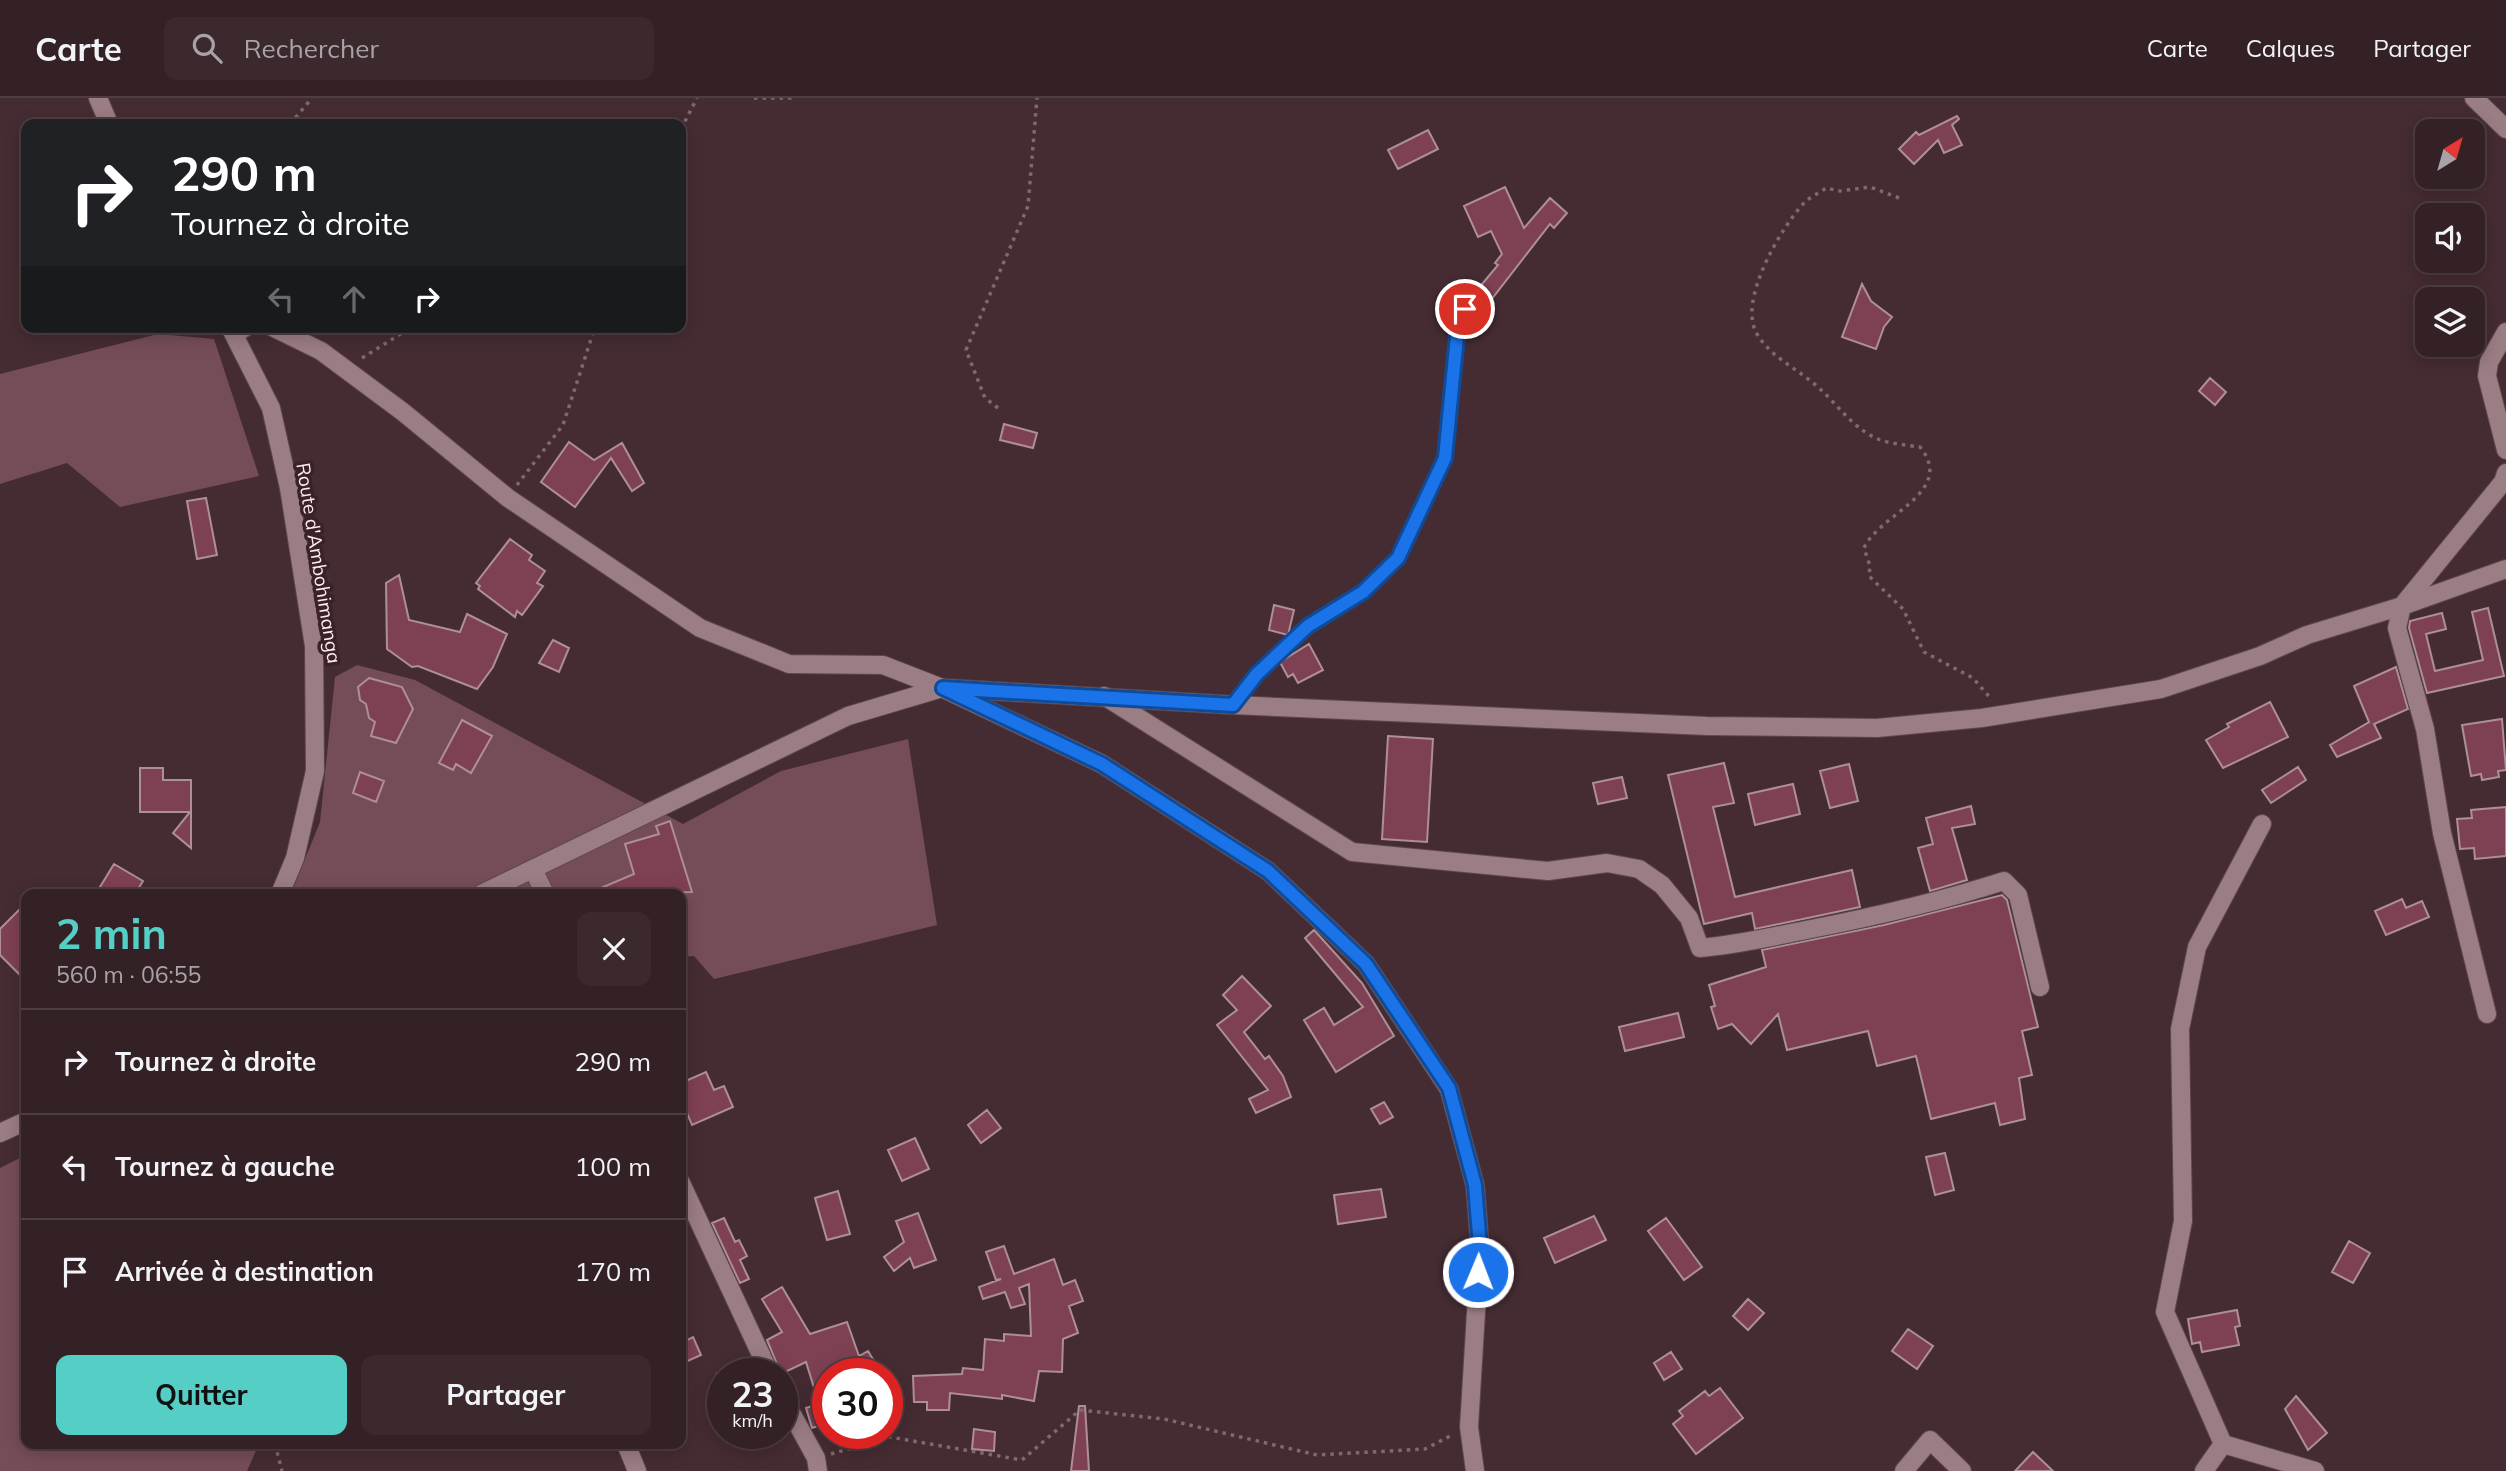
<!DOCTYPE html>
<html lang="fr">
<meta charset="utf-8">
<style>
:root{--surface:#342126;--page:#3c292e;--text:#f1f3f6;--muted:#a9a3a7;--line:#4e3e43;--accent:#55cec6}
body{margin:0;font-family:Mulish,sans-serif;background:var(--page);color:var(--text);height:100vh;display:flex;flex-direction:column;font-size:26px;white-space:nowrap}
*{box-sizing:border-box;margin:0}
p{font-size:23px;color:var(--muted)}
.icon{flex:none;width:38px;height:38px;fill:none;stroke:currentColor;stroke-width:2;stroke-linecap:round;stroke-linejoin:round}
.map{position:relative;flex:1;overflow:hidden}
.sheet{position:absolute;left:21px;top:791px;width:665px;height:560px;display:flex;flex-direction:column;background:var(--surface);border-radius:14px;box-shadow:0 4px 18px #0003,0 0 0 2px var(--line)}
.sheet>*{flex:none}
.guide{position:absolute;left:21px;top:21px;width:665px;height:214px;border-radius:14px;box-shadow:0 4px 18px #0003,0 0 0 2px var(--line);background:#202124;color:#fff;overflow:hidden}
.needle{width:46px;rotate:37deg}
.buttons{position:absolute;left:2415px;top:21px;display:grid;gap:14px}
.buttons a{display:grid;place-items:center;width:70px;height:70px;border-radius:14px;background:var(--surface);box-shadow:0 4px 18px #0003,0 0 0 2px var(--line);font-size:35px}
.speed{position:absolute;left:707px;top:1260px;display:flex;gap:14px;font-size:35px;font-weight:700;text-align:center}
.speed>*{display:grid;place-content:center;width:91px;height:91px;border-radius:50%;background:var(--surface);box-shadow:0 4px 18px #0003,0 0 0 2px var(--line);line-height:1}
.speed small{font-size:18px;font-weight:400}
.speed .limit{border:10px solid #d22;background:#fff;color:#111}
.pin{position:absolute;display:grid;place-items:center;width:60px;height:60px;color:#fff;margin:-30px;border:4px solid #fff;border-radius:50%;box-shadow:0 2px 7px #0007}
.me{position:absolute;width:77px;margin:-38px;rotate:1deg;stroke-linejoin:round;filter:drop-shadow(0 0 5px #0008)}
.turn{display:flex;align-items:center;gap:24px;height:147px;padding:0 35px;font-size:32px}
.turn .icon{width:91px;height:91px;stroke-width:2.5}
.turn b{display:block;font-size:49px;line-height:60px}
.lanes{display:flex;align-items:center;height:66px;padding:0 35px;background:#0003;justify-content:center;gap:35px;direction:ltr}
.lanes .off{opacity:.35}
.round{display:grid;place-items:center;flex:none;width:74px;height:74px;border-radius:14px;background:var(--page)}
.summary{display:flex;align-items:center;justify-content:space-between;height:119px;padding:0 35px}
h1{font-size:42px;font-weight:700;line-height:52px;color:var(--accent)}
.primary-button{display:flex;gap:14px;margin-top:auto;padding:14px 35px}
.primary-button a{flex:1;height:80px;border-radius:14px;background:var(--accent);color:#111;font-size:28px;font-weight:700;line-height:80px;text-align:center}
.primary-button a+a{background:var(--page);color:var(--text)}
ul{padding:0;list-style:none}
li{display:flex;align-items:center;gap:21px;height:105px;padding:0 35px;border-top:2px solid var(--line)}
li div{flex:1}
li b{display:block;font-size:26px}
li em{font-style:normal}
header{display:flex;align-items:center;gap:42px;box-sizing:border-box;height:98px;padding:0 35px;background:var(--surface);border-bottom:2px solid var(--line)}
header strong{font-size:33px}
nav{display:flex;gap:38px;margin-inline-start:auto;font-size:24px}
.search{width:490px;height:63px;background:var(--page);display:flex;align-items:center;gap:18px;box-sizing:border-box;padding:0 24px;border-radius:14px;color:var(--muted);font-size:26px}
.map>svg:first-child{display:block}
.green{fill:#754d57}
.building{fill:#7e4153;stroke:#ae8f96;stroke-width:2}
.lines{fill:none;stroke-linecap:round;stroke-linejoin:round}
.service-casing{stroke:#5d484e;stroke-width:12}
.minor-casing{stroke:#5d484e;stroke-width:20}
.tertiary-casing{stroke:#5d484e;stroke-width:20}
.secondary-casing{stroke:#5d484e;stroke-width:20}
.path{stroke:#7f686e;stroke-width:3.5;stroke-dasharray:3.5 5;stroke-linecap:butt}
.service{stroke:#9b7d84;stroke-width:10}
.minor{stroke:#9b7d84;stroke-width:18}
.tertiary{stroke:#9b7d84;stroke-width:18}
.secondary{stroke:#9b7d84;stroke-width:18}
.route-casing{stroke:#114b97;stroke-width:18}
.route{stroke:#1a73e8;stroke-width:12}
.labels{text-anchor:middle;stroke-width:7;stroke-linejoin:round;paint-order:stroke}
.street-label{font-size:19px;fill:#feedf1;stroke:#3a2228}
</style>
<header>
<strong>Carte</strong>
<div class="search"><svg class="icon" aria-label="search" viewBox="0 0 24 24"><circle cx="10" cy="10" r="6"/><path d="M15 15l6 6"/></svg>Rechercher</div>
<nav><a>Carte</a><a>Calques</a><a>Partager</a></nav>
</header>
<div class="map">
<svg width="2506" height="1373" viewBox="0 0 2506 1373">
<rect width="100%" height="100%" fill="#452c32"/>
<path class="green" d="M 158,236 L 214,241 L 259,378 L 120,409 L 67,365 L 0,386 L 0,276 Z
M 357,567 L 415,582 L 683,726 L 781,673 L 908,641 L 937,827 L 714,881 L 694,858 L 681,859 L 681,796 L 291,796 L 320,724 L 335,579 Z
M 26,1057 L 26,1346 L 259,1346 L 247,1373 L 0,1373 L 0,1070 Z"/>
<path class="building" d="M 1957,18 L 1959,21 L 1952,27 L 1962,47 L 1944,55 L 1938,42 L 1914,66 L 1899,51 L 1916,34 L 1919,37 Z
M 1428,32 L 1438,51 L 1398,71 L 1388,52 Z
M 1505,89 L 1524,130 L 1550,100 L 1567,115 L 1554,130 L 1550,126 L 1491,202 L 1478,191 L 1498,167 L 1495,165 L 1502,156 L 1491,133 L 1478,139 L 1464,108 Z
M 1862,186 L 1871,203 L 1892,219 L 1884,229 L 1876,251 L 1842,239 Z
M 2210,280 L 2226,294 L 2215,307 L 2199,293 Z
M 1004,326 L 1037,335 L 1033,350 L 1000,342 Z
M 569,344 L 594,362 L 622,345 L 644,385 L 632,393 L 611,360 L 575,409 L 541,384 Z
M 206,400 L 217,457 L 197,461 L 187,403 Z
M 510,441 L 532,457 L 529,462 L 545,473 L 537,485 L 543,488 L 522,517 L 517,513 L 515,519 L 478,491 L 480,488 L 476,485 Z
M 399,477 L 409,522 L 460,534 L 467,516 L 507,536 L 493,569 L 477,591 L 418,568 L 412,569 L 387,551 L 386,485 Z
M 1274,507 L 1294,512 L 1288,537 L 1269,532 Z
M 2488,510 L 2504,578 L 2427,595 L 2409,530 L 2410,523 L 2442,515 L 2446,531 L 2426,536 L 2435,573 L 2483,562 L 2472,514 Z
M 553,542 L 569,550 L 559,574 L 539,565 Z
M 1309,546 L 1323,572 L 1298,585 L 1293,576 L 1288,579 L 1280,564 Z
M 2396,569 L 2408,611 L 2374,626 L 2381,640 L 2337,659 L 2330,647 L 2369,624 L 2354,588 Z
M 369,580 L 402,589 L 413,611 L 396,645 L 371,638 L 375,624 L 369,620 L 366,606 L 360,602 L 358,589 Z
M 2270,604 L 2288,639 L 2223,670 L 2206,642 L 2229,629 L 2227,626 Z
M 2502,621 L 2506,672 L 2498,673 L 2499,679 L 2482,682 L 2481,676 L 2471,678 L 2462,627 Z
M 462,622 L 492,638 L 471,675 L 456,666 L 453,672 L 439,665 Z
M 1388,638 L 1433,641 L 1427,744 L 1382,741 Z
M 1724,665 L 1734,705 L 1713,709 L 1735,799 L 1852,772 L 1860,809 L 1755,831 L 1752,815 L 1704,826 L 1668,677 Z
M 1849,666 L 1858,703 L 1830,710 L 1820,673 Z
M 2298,669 L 2306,682 L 2271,705 L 2262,692 Z
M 140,670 L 163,670 L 163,682 L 191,682 L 191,750 L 173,735 L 190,714 L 140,714 Z
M 360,674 L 384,683 L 376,704 L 353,695 Z
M 1622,679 L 1627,700 L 1598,706 L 1593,685 Z
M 1793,686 L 1800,716 L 1755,727 L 1748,696 Z
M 1971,708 L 1975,726 L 1952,730 L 1967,782 L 1930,793 L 1918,750 L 1933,746 L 1926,720 Z
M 2506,709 L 2506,758 L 2475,761 L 2474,750 L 2460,751 L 2457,721 L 2472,720 L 2471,712 Z
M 670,723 L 692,794 L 587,796 L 634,776 L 625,746 L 659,736 L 656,728 Z
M 114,766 L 143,783 L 135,796 L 112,796 L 100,789 Z
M 2002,797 L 2007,802 L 2038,929 L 2022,933 L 2032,977 L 2019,980 L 2025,1021 L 2000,1027 L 1995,1005 L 1931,1021 L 1916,958 L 1877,968 L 1868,933 L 1787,952 L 1778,916 L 1751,946 L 1732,926 L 1718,931 L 1711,909 L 1715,908 L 1709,887 L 1766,869 L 1762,852 L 1884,827 Z
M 2402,801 L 2406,810 L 2422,803 L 2429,819 L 2386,837 L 2375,813 Z
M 26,805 L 26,883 L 0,857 L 0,831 Z
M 1314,832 L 1362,885 L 1394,938 L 1336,974 L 1304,922 L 1324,910 L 1334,927 L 1363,909 L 1305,840 Z
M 1242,878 L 1271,908 L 1244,934 L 1265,961 L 1269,958 L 1283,978 L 1291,999 L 1256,1015 L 1249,1001 L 1268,992 L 1217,927 L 1237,912 L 1223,897 Z
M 1678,915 L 1684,939 L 1625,953 L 1619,929 Z
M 706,974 L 714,992 L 724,988 L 733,1009 L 692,1027 L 681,1001 L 681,985 Z
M 1384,1004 L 1393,1019 L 1380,1026 L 1371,1011 Z
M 987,1012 L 1001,1030 L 981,1045 L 968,1027 Z
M 915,1040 L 929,1071 L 902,1083 L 888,1052 Z
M 1945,1055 L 1954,1092 L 1935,1097 L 1926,1059 Z
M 1381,1091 L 1386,1119 L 1338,1126 L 1334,1097 Z
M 838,1093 L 850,1136 L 827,1142 L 815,1100 Z
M 918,1115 L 936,1162 L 914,1170 L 910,1160 L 894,1173 L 884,1159 L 904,1144 L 896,1123 Z
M 1594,1118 L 1606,1142 L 1555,1165 L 1544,1140 Z
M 724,1120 L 735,1144 L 739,1142 L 747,1158 L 740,1162 L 749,1181 L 740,1185 L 712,1125 Z
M 1666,1120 L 1702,1169 L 1684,1182 L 1648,1133 Z
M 2349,1143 L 2370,1155 L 2353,1185 L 2332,1174 Z
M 1004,1148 L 1014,1176 L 1054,1161 L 1063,1187 L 1075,1182 L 1083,1203 L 1069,1208 L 1078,1235 L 1063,1241 L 1062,1274 L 1039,1273 L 1034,1303 L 1002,1297 L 1002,1301 L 950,1295 L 949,1312 L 927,1312 L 927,1304 L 914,1304 L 913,1278 L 962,1276 L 963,1270 L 983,1272 L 985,1241 L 1004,1243 L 1004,1236 L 1031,1238 L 1029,1186 L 1019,1190 L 1025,1206 L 1011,1210 L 1005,1194 L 983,1201 L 979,1189 L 1001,1181 L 996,1182 L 986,1154 Z
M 782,1189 L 810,1236 L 847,1224 L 859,1258 L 868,1253 L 882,1276 L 828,1276 L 828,1325 L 812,1330 L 806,1310 L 819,1306 L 806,1264 L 781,1276 L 767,1242 L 782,1234 L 762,1201 Z
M 1748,1201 L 1764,1215 L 1748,1232 L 1733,1218 Z
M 2237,1212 L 2240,1228 L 2235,1229 L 2239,1247 L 2202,1254 L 2200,1244 L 2192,1246 L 2188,1221 Z
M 1908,1231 L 1933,1248 L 1917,1271 L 1892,1253 Z
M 693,1239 L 701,1257 L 681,1266 L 681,1245 Z
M 1671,1254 L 1682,1271 L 1664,1282 L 1654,1265 Z
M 751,1261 L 757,1276 L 716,1276 Z
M 1720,1290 L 1743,1320 L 1696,1356 L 1673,1326 L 1683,1318 L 1679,1313 L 1705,1293 L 1709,1298 Z
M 2296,1298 L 2327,1335 L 2308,1352 L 2285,1311 Z
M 1079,1308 L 1085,1308 L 1089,1373 L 1071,1373 Z
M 974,1331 L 995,1334 L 994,1353 L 972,1351 Z
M 2033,1354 L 2053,1373 L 2015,1373 Z"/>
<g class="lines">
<g class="service-casing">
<path id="service" d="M 1233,607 L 1257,576 L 1308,528 L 1363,493 L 1398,460 L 1445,360 L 1457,238 L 1465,211"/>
</g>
<g class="minor-casing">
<path id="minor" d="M 2474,0 L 2506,31
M 272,229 L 321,253 L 403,314 L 508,400 L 700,530 L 789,566 L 883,567 L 942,590 L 1102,666 L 1268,773 L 1366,866 L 1449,991 L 1475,1087 L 1480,1149 L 1469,1329 L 1475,1373
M 2506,234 L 2489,264 L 2487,278 L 2506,352
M 234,236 L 246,229
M 1104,598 L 1352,754 L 1548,773 L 1607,765 L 1639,771 L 1662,787 L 1689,820 L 1700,850 C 1736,847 1771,839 1806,832 C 1873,819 1939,804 2004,783 L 2018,797 L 2040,889
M 533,771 L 545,796
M 2487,916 L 2442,735 L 2425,631 L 2397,530 L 2402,508 L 2503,384 L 2506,375
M 681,1085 L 770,1276
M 782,1298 L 816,1360 L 818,1373
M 626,1346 L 637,1373
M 2223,1346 L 2165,1214 L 2183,1123 L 2180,931 L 2197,849 L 2262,726
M 1904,1373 L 1930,1342 L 1962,1373
M 2204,1373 L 2223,1346 L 2315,1373"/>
</g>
<g class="tertiary-casing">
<path id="tertiary" d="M 98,0 L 109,26
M 230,229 L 271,310 L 289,390 L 314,548 L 315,673 L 295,760 L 280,796"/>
</g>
<g class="secondary-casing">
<path id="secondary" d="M 481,796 L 848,618 L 942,590 L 1233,607 L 1707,628 L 1877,630 L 1982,620 L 2161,591 L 2260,558 L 2307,537 L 2402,508 L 2506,471
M 0,1035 L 26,1023"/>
</g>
<path class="path" d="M 754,0 L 796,0
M 290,26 L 312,0
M 681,31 L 697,0
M 1899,100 L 1870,89 L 1840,93 L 1826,90 C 1819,95 1810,99 1804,105 C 1781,130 1737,203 1757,236 C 1771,259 1793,268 1813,285 C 1836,303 1850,329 1878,341 C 1890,346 1907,347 1920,349 C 1957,394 1879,416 1864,450 L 1870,468 L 1869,478 L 1903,511 L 1924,554 L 1973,580 L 1992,602
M 362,260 L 412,229
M 998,310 L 985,300 L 966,252 L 1028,108 L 1037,0
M 517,387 L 563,327 L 595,229
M 275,1346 L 282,1373
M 831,1356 L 890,1339 L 1022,1362 L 1080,1312 L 1164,1321 L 1317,1357 L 1425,1351 L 1454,1336"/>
<use href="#service" class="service"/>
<use href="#minor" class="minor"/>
<use href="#tertiary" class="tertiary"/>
<use href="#secondary" class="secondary"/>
</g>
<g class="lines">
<g class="route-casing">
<path id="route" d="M 1465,211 L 1457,238 L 1445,360 L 1398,460 L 1363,494 L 1308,528 L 1257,576 L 1233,607 L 943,590 L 1102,666 L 1226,746 L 1268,773 L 1366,866 L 1449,990 L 1475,1087 L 1480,1149 L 1478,1174"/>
</g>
<use href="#route" class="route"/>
</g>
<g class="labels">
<g class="street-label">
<text transform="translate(319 465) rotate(81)" y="7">Route d'Ambohimanga</text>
</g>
</g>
</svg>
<div class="buttons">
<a><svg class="needle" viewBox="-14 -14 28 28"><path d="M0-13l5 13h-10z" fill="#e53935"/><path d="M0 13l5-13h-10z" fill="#a9a3a7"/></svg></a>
<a><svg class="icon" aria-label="sound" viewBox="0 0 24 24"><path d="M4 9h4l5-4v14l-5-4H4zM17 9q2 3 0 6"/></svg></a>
<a><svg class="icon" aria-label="layers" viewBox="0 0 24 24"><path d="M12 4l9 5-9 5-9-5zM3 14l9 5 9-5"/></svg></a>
</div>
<div class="speed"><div>23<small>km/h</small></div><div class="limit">30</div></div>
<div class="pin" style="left:1465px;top:211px;background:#d93025"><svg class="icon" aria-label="arrive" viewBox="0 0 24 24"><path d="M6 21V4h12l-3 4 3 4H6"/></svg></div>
<svg class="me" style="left:1478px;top:1174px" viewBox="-20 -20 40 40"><circle r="17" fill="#1a73e8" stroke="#fff" stroke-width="3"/><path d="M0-11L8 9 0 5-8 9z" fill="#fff"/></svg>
<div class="guide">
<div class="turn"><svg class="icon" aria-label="right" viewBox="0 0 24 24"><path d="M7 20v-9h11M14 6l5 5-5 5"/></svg><div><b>290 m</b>Tournez à droite</div></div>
<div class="lanes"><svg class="icon off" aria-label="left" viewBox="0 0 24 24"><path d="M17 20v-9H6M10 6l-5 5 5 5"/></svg><svg class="icon off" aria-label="ahead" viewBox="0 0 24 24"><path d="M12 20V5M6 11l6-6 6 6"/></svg><svg class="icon" aria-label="right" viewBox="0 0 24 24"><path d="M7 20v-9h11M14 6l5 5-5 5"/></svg></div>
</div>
<section class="sheet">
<div class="summary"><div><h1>2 min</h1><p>560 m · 06:55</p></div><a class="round"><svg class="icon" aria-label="close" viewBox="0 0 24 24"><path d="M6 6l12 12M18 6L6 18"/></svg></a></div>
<ul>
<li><svg class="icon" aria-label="right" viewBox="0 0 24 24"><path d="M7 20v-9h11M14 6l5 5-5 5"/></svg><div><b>Tournez à droite</b></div><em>290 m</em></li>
<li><svg class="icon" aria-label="left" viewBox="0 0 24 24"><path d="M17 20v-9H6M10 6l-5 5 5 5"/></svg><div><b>Tournez à gauche</b></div><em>100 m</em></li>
<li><svg class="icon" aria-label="arrive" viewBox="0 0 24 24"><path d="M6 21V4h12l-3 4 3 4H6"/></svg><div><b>Arrivée à destination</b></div><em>170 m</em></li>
</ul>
<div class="primary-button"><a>Quitter</a><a>Partager</a></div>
</section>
</div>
